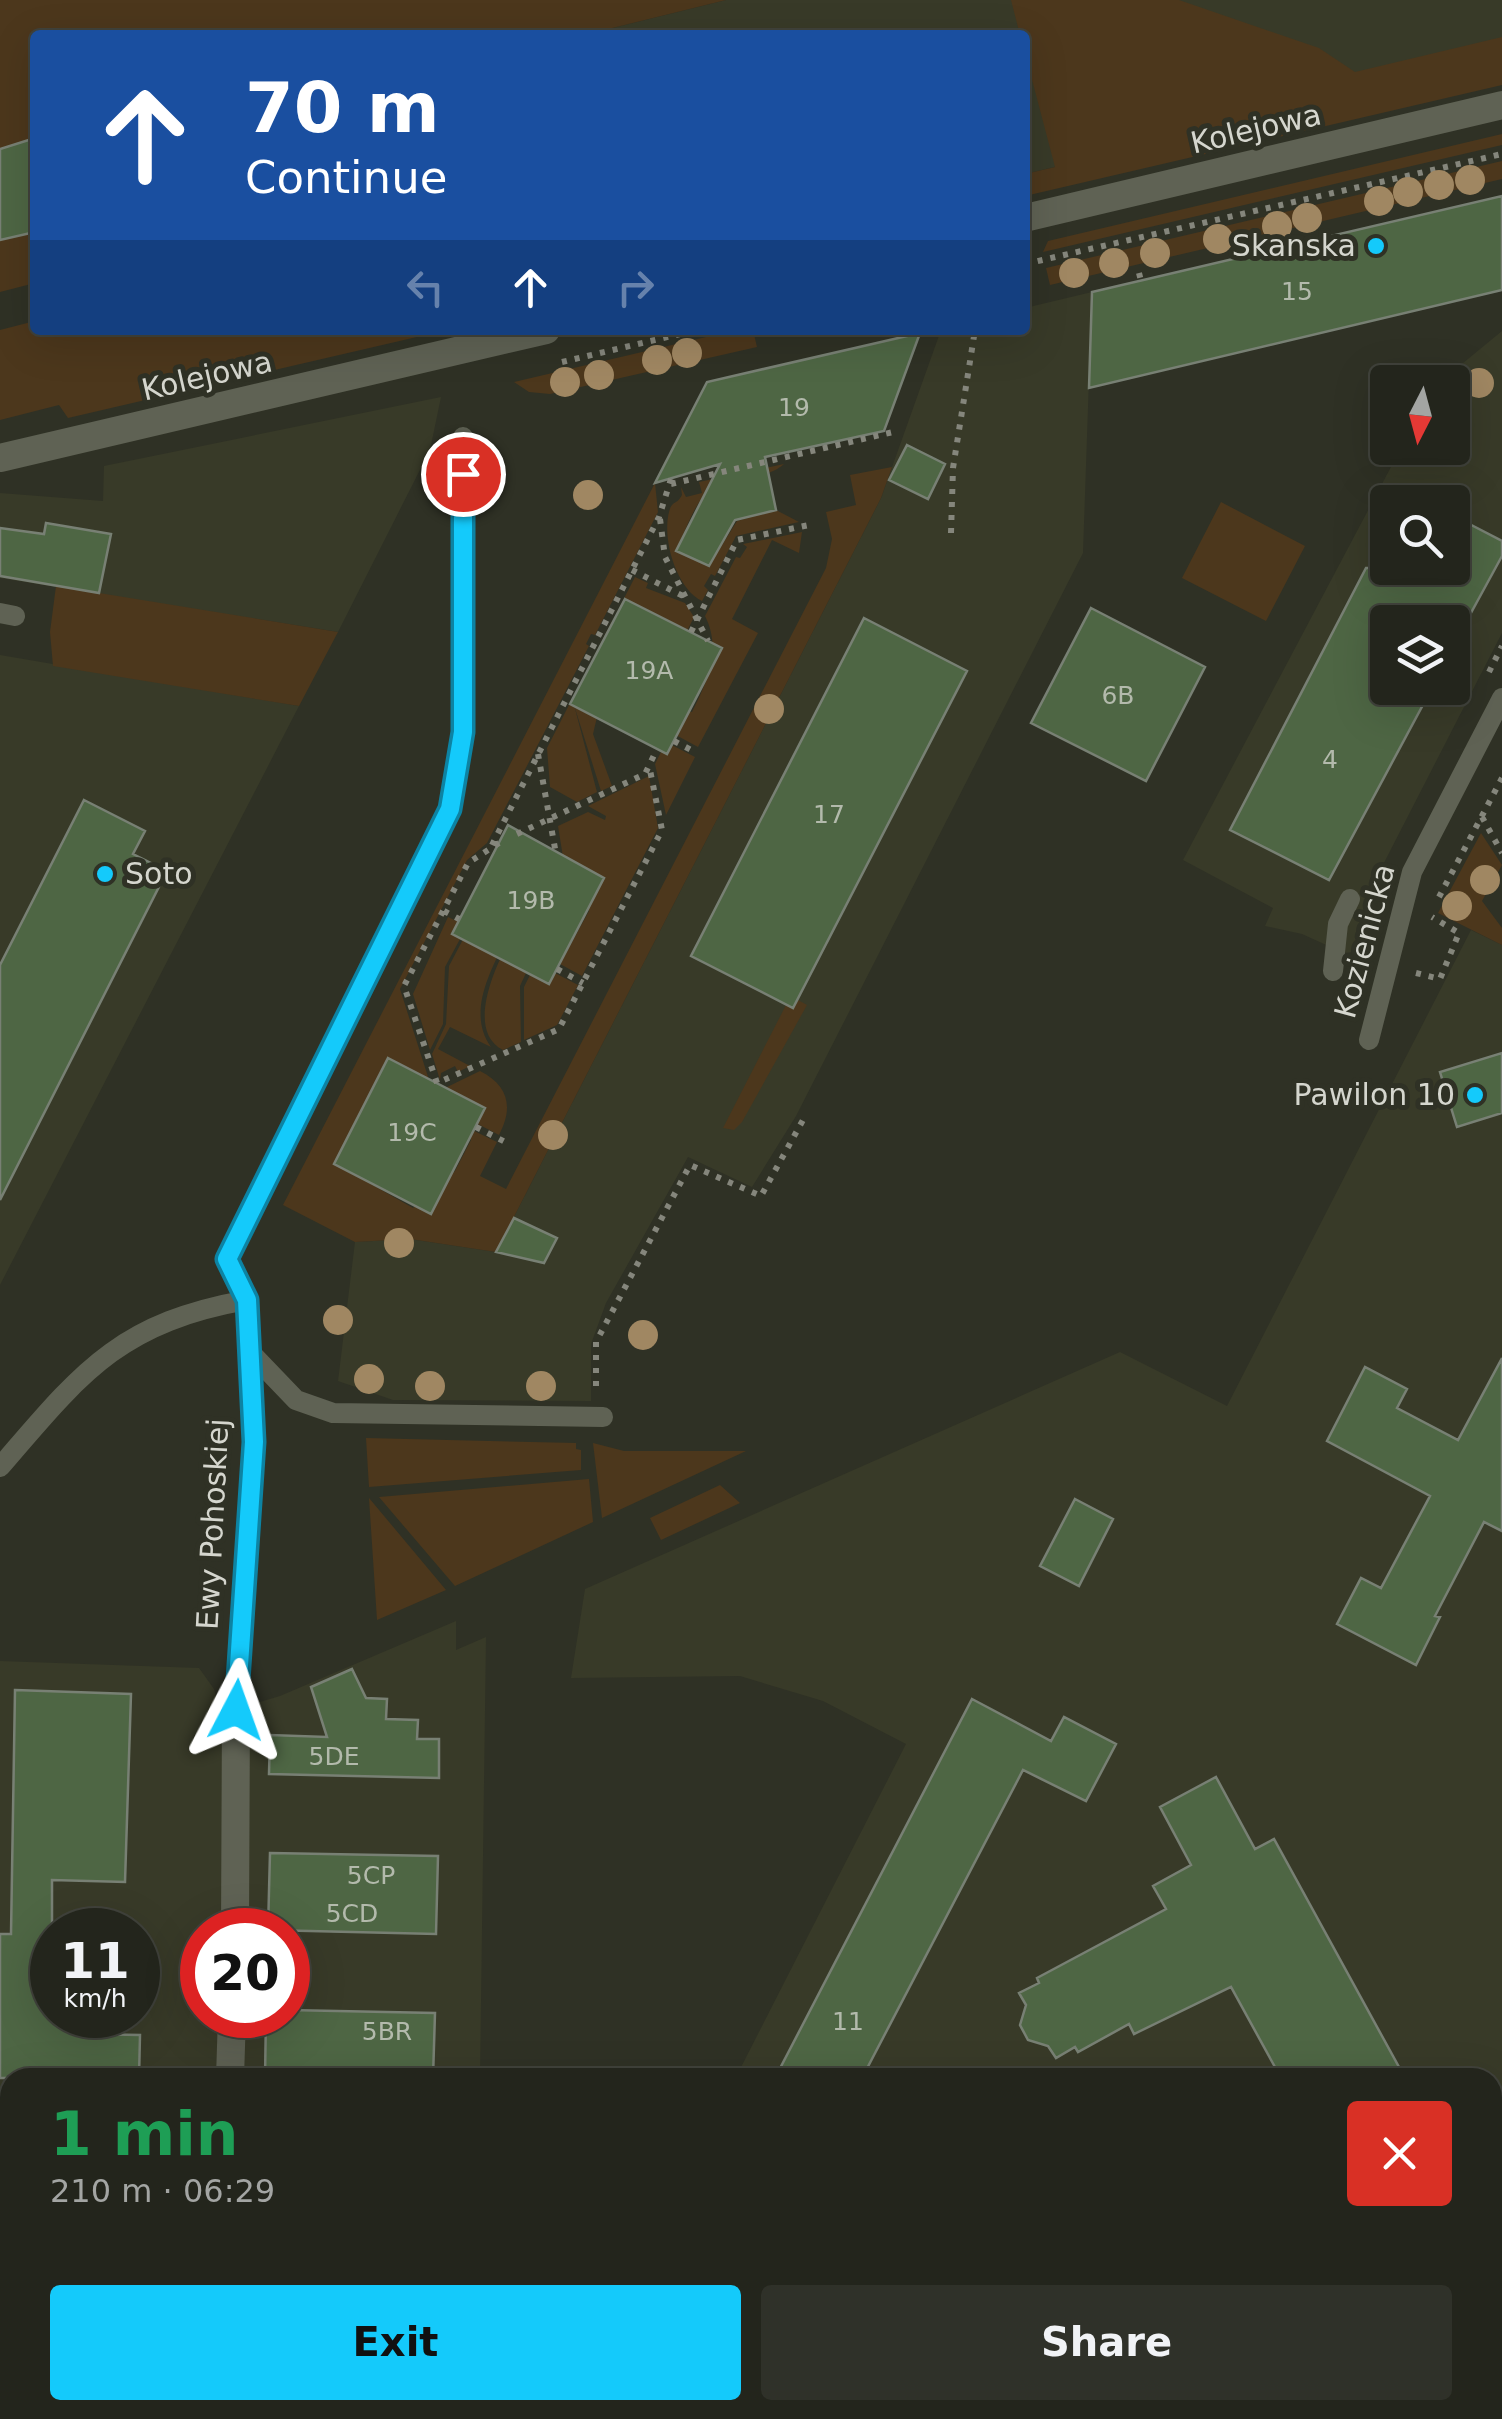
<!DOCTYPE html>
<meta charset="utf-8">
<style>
:root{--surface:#23251c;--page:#2f3129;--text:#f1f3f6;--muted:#a3a5a3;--line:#40423b;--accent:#14cafb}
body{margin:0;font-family:"DejaVu Sans",sans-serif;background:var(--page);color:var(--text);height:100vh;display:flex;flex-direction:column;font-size:38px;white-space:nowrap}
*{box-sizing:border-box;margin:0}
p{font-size:32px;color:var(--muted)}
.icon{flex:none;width:55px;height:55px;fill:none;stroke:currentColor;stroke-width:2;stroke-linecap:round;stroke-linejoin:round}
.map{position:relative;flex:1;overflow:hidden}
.details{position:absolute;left:0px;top:2068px;width:1502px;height:352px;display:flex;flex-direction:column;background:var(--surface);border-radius:30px 30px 0 0;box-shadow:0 10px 40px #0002,0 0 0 2px var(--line)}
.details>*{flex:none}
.top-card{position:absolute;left:30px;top:30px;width:1000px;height:305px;border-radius:10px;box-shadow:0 10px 40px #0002,0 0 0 2px var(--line);background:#1a4fa0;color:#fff;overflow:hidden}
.needle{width:65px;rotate:186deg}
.buttons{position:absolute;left:1370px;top:365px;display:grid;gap:20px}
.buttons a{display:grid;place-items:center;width:100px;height:100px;border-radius:10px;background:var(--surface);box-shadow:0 10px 40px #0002,0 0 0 2px var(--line);font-size:50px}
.speed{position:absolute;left:30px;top:1908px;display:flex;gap:20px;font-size:50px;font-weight:700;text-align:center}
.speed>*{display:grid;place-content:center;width:130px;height:130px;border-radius:50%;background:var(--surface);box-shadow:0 10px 40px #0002,0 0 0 2px var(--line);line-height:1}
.speed small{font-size:25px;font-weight:400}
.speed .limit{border:15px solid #d22;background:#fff;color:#111}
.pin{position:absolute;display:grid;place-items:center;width:85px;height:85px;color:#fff;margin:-42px;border:5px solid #fff;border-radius:50%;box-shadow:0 2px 10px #0007}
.me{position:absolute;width:110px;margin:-55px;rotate:4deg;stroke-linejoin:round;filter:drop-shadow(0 0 8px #0008)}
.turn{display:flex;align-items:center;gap:35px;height:210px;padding:0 50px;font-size:45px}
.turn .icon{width:130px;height:130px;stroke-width:2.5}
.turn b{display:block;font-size:70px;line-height:85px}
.lanes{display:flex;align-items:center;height:95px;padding:0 50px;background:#0003;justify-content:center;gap:50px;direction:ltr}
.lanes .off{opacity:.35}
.round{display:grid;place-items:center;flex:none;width:105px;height:105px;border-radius:10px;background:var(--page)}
.overview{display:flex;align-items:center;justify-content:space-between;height:170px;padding:0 50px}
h1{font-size:60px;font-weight:700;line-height:75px;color:#1e9e55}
.primary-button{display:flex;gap:20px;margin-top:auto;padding:20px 50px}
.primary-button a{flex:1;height:115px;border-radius:10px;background:var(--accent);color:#111;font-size:40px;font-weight:700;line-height:115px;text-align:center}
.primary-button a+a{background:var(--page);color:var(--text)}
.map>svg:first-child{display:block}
.built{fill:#383a28;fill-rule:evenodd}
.green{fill:#4c371c}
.building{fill:#4e6644;stroke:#788074;stroke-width:2.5}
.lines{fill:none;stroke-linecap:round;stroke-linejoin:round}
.minor-tunnel{stroke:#484a3e;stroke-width:28;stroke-dasharray:28 14;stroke-linecap:butt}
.path{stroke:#85867c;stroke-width:6;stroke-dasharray:5 8;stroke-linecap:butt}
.service{stroke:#5f6254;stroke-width:20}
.minor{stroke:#5f6254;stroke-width:28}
.tree{fill:#a08762}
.route-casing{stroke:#0d83a3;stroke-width:25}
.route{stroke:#14cafb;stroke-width:18}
.poi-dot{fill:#14cafb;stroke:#2f3125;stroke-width:4}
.labels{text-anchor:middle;stroke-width:10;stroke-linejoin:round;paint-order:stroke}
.number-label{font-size:25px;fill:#b3baac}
.street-label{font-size:30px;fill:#d5d6ce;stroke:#2f3125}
.poi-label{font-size:30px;fill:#d5d6ce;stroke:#2f3125;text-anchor:end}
</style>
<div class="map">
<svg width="1502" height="2419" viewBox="0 0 1502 2419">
<rect width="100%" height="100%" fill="#2f3125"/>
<path class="built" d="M 726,0 L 1502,0 L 1502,62 L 1025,174 L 1025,35 L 584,35 Z
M 1092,292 L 1083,553 L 796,1116 L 752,1187 L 688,1157 L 606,1303 L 591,1344 L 591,1401 L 393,1400 L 338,1381 L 355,1242 L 410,1239 L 496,1252 L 881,498 L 941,330 L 1025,330 L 1025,308 Z
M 1502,331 L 1502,633 L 1369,892 L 1354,952 L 1344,953 L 1302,934 L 1265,926 L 1273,908 L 1183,860 L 1401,448 L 1452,448 L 1452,382 L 1440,382 ZM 1388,502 L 1452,502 L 1452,568 L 1388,568 ZM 1388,622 L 1452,622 L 1452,688 L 1388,688 Z
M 441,397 L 430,450 L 338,632 L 0,578 L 0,493 L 103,501 L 104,466 Z
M 0,655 L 299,706 L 0,1285 Z
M 1471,930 L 1502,945 L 1502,2374 L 1492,2373 L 1492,2078 L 736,2077 L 906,1744 L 823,1701 L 740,1676 L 571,1678 L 585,1589 L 1120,1352 L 1227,1406 Z
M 456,1621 L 456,1650 L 486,1637 L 480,2077 L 10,2078 L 10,2271 L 0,2271 L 0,1661 L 199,1668 L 214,1689 L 220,1709 L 236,1709 L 280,1696 ZM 52,1930 L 138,1930 L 138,2015 L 52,2015 ZM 202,1930 L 288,1930 L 288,2015 L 202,2015 Z"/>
<path class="green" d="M 0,0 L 726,0 L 584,35 L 35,35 L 35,283 L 0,292 Z
M 1011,0 L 1179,0 L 1319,48 L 1355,72 L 1502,37 L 1502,85 L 1025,196 L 1025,174 L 1055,167 L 1025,53 L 1025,35 L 1020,35 Z
M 1502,134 L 1502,145 L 1043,252 L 1048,241 Z
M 1502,161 L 1502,179 L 1050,285 L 1046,268 Z
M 35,321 L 35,330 L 447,330 L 68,418 L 59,405 L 0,420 L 0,330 Z
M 736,330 L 753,330 L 757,347 L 550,394 L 529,392 L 514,382 Z
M 784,464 C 763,483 727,474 708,492 C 693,505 685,533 676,550 L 709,566 L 737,521 L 776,510 L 799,522 L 736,536 L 715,576 L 711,574 L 704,586 L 708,590 L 702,601 C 676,588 662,539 669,512 C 672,500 676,506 682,495 L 681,487 L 686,497 L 702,493 L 699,482 Z
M 892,467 L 881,498 L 496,1252 L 410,1239 L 355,1242 L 283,1205 L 655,483 L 658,512 L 595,635 L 591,634 L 586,644 L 589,646 L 487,843 L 467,860 L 400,989 L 430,1083 L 350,1172 L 413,1208 L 455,1171 L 471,1140 L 468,1128 L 497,1142 L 480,1176 L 506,1189 L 826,568 L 832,539 L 826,512 L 856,505 L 850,475 Z
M 1221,502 L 1305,546 L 1266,621 L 1182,578 Z
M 802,532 L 799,553 L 772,540 L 732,619 L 758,633 L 698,747 L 674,734 L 683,711 L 692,712 C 707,682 722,649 705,616 L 736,557 L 740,558 L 747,547 L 743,544 Z
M 635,577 L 648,583 L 646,588 L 685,603 L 694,617 L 687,631 L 666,637 L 617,612 Z
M 56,586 L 338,632 L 299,706 L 53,666 L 50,632 Z
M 612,621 L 619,624 L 593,734 L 612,786 L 601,791 L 574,705 L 597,792 L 577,802 L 550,787 L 547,748 Z
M 666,742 L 695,757 L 666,815 L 655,764 Z
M 649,776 L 658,828 L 582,976 L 560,964 L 589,911 L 563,857 L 558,826 L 588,812 L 605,820 L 606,816 L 588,806 Z
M 1481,833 L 1502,865 L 1482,901 L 1502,928 L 1502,945 L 1438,913 Z
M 448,917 L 467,926 L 445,967 L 443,1024 L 430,1050 L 413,994 Z
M 469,928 L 503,945 C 488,976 468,1015 491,1047 L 450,1027 L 438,1049 L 470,1066 L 458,1072 L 455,1066 L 441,1073 L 440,1080 L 432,1054 L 446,1024 L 449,966 Z
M 506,947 L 532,960 L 520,986 L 521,1042 L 503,1050 C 467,1032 493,972 506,947 Z
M 536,963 L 578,985 L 557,1025 L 524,1040 L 524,987 Z
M 798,1000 L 807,1005 L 742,1122 L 734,1130 L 723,1128 L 786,1005 L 793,1008 Z
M 480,1071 C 508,1085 514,1107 499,1135 L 449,1109 L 445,1088 Z
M 366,1438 L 576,1443 L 576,1449 L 581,1450 L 581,1470 L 369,1487 Z
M 593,1443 L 624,1451 L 746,1451 L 602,1518 Z
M 589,1479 L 593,1522 L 455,1586 L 379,1497 Z
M 720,1485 L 740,1503 L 661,1540 L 650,1518 Z
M 369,1498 L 446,1590 L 377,1620 Z
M 372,2410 L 911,2410 L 911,2416 L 405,2419 L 404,2411 Z
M 1101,2410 L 1240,2410 L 1314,2419 L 1100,2419 Z"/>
<path class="building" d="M 35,138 L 35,232 L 0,240 L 0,149 Z
M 1502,196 L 1502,290 L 1089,388 L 1092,292 Z
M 920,333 L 884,431 L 765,457 L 776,510 L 735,520 L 709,566 L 676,551 L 720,464 L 655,483 L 707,382 Z
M 907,445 L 945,464 L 928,499 L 889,480 Z
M 1452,515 L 1502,541 L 1502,556 L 1466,622 L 1388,622 L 1388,688 L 1432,688 L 1329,880 L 1230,830 L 1366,568 L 1452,568 Z
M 46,523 L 111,534 L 99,593 L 0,576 L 0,528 L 44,534 Z
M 625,599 L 722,648 L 667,754 L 570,704 Z
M 1091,608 L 1205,667 L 1146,781 L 1031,723 Z
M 864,618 L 967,671 L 793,1008 L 691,956 Z
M 84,800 L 145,831 L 133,854 L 167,871 L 0,1200 L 0,965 Z
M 508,825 L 604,878 L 549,984 L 452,934 Z
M 1502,1053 L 1502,1113 L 1457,1127 L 1440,1072 Z
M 388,1058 L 485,1108 L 431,1214 L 334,1164 Z
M 514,1218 L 557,1238 L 544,1263 L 496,1252 Z
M 1502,1358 L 1502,1531 L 1484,1522 L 1435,1616 L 1440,1617 L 1416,1665 L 1337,1624 L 1361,1578 L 1381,1588 L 1430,1496 L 1327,1441 L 1365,1367 L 1407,1389 L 1397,1408 L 1458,1440 Z
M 1075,1499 L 1113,1519 L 1079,1586 L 1040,1566 Z
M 352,1669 L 366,1698 L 387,1699 L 386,1719 L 418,1720 L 417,1739 L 439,1739 L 439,1778 L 269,1774 L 270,1735 L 327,1737 L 311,1687 Z
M 15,1690 L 131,1694 L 125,1882 L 52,1880 L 52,2015 L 86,2015 L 86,2034 L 140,2035 L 139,2078 L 0,2078 L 0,1934 L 11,1934 Z
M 972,1699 L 1051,1741 L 1064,1717 L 1116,1744 L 1086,1801 L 1023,1770 L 862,2078 L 775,2078 Z
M 1216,1777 L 1255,1849 L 1274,1839 L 1405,2078 L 1281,2078 L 1231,1987 L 1134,2034 L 1129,2024 L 1078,2052 L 1075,2047 L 1056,2058 L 1048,2046 L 1028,2040 L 1020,2025 L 1026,2005 L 1019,1993 L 1039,1983 L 1037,1978 L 1166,1909 L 1153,1886 L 1191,1865 L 1160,1807 Z
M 270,1853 L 438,1856 L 436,1934 L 268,1930 Z
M 288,2010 L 435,2013 L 433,2078 L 265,2078 L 266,2015 L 288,2015 Z"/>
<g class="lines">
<path class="minor-tunnel" d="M 318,2419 L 318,2410"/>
<path class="path" d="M 1025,264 L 1502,154
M 1139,273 L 1141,281
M 562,362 L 697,330
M 671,484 L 893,432
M 660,519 L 665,557 L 708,641
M 951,533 L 953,468 L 975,330
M 632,570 L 685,597
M 691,632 L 737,540 L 814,524
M 1489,672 L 1502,646
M 674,741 L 695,752
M 538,754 L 556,854
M 1482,817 L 1502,853
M 517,834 L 645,774 L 657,749
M 499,843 L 468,863 L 404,986 L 437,1083 L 559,1029 L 662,830 L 649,765
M 492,845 L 659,517 L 671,479
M 1439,897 L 1502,778
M 444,911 L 459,919
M 557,969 L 583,983
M 1416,973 L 1440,979 L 1459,933 L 1432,917
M 476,1127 L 509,1144
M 596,1386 L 596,1342 L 690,1165 L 761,1196 L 803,1120"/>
<path class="service" d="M 0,613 L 15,616
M 1333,971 L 1338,924 L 1350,899
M 1369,1040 L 1412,872 L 1502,698
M 249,1351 L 296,1400 L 333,1413 L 603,1417
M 0,1467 C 81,1373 118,1323 247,1300
M 236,1709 L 254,1442 L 247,1300 L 227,1259 L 450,809 L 463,732 L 463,437"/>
<path class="minor" d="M 1025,218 L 1502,105
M 0,458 L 546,330
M 235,1930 L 236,1709
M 230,2078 L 232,2015
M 0,2326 L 10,2326
M 1492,2399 L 1502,2400
M 929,2410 L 929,2419"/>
</g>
<g class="tree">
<circle cx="1470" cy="180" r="15"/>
<circle cx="1439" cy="185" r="15"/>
<circle cx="1408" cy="192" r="15"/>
<circle cx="1379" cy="201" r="15"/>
<circle cx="1307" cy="218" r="15"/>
<circle cx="1277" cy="226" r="15"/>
<circle cx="1218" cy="239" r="15"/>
<circle cx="1155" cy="253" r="15"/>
<circle cx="1114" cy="263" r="15"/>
<circle cx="1074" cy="273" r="15"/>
<circle cx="687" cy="353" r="15"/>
<circle cx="657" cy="360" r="15"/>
<circle cx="599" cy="375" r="15"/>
<circle cx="565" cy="382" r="15"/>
<circle cx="1479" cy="383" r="15"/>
<circle cx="588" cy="495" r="15"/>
<circle cx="769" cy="709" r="15"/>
<circle cx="1485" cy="880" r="15"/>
<circle cx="1457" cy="906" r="15"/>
<circle cx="553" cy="1135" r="15"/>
<circle cx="399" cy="1243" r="15"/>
<circle cx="338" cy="1320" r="15"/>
<circle cx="643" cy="1335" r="15"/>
<circle cx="369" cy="1379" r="15"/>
<circle cx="430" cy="1386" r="15"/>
<circle cx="541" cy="1386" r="15"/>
</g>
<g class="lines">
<g class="route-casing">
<path id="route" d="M 236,1710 L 254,1442 L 247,1300 L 227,1259 L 450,809 L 463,732 L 463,474"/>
</g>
<use href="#route" class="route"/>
</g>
<g class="poi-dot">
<circle cx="1376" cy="246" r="10"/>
<circle cx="105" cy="874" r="10"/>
<circle cx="1475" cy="1095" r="10"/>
</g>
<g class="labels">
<g class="number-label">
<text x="1297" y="300">15</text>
<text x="794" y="416">19</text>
<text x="649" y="679">19A</text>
<text x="1118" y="704">6B</text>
<text x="1330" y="768">4</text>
<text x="829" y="823">17</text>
<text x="531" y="909">19B</text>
<text x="412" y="1141">19C</text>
<text x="334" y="1765">5DE</text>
<text x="371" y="1884">5CP</text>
<text x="352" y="1922">5CD</text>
<text x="848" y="2030">11</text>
<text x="387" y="2040">5BR</text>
</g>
<g class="street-label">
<text transform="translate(1256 129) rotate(-13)" y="10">Kolejowa</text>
<text transform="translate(207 376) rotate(-13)" y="10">Kolejowa</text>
<text transform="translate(1365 941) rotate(-75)" y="10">Kozienicka</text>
<text transform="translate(213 1524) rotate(-87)" y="10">Ewy Pohoskiej</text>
</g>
<g class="poi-label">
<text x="1356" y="256">Skanska</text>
<text x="125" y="884" text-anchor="start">Soto</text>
<text x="1455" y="1105">Pawilon 10</text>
</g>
</g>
</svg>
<div class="buttons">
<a><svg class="needle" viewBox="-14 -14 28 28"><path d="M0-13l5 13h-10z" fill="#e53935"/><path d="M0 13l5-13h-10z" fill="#a3a5a3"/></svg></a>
<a><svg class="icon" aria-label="search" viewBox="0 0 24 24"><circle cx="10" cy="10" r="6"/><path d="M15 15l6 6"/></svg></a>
<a><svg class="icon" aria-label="layers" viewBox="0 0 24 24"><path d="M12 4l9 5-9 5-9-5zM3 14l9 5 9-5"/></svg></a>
</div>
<div class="speed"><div>11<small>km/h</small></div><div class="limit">20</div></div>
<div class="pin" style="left:463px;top:474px;background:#d93025"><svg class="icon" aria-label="arrive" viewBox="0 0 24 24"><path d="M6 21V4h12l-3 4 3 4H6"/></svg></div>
<svg class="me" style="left:236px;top:1710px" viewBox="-20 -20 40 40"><path d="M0-17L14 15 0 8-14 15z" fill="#14cafb" stroke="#fff" stroke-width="4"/></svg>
<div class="top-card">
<div class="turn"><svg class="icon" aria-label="ahead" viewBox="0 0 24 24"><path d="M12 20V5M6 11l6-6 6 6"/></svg><div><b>70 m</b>Continue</div></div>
<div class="lanes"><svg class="icon off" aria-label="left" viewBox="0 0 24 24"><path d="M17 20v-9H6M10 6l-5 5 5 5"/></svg><svg class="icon" aria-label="ahead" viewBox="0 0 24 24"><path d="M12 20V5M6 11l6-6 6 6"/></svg><svg class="icon off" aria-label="right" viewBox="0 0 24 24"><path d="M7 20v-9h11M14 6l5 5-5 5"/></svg></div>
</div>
<section class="details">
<div class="overview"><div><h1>1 min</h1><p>210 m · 06:29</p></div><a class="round" style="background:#d93025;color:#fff"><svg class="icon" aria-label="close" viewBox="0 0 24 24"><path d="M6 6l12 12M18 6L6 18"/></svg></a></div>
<div class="primary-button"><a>Exit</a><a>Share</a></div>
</section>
</div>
